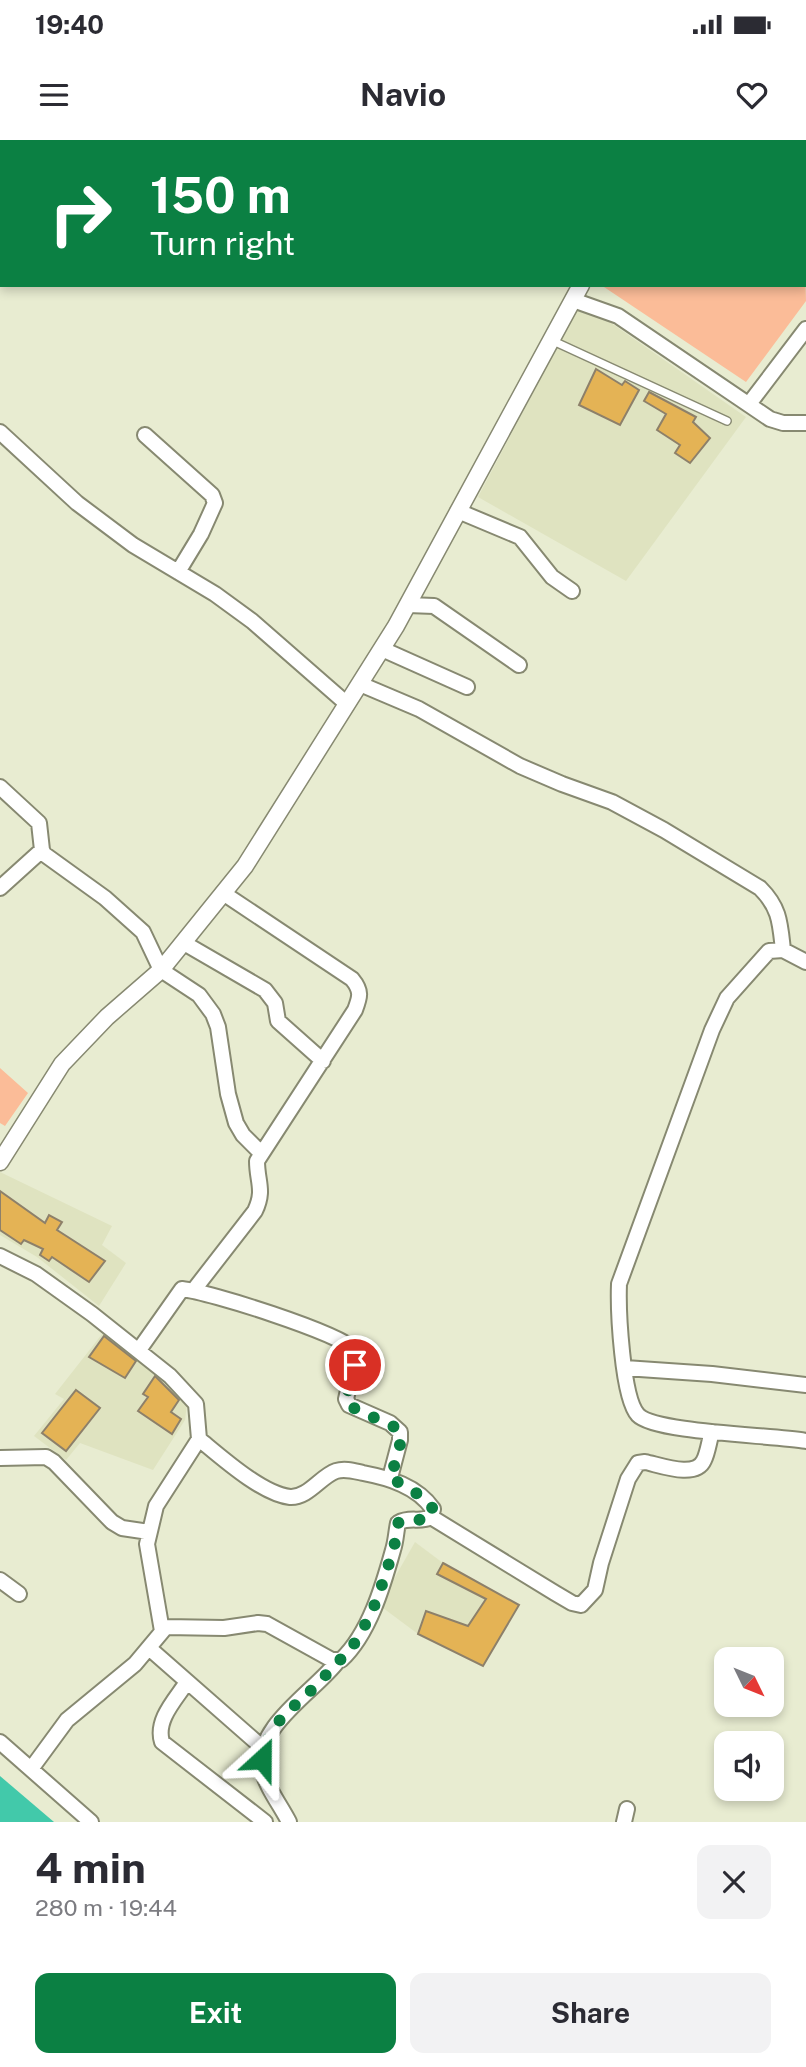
<!DOCTYPE html>
<meta charset="utf-8">
<style>
:root{--surface:#fff;--page:#f2f2f3;--text:#2b2b33;--muted:#7c7c81;--accent:#0b8043}
body{margin:0;font-family:"Public Sans",sans-serif;background:var(--page);color:var(--text);height:100vh;display:flex;flex-direction:column;font-size:26px;white-space:nowrap}
*{box-sizing:border-box;margin:0}
p{font-size:23px;color:var(--muted)}
.icon{flex:none;width:38px;height:38px;fill:none;stroke:currentColor;stroke-width:2;stroke-linecap:round;stroke-linejoin:round}
.map{position:relative;height:1682px;overflow:hidden}
.details{display:flex;flex-direction:column;background:var(--surface);flex:1}
.details>*{flex:none}
.top-card{position:absolute;left:0px;top:0px;width:807px;height:147px;box-shadow:0 4px 10px #0003;background:#0b8043;color:#fff;overflow:hidden}
.needle{width:46px;rotate:133deg}
.controls{position:absolute;left:714px;top:1507px;display:grid;gap:14px}
.controls a{display:grid;place-items:center;width:70px;height:70px;border-radius:14px;background:var(--surface);box-shadow:0 4px 10px #0003;font-size:35px}
.pin{position:absolute;display:grid;place-items:center;width:60px;height:60px;color:#fff;margin:-30px;border:4px solid #fff;border-radius:50%;box-shadow:0 2px 7px #0007}
.me{position:absolute;width:77px;margin:-38px;rotate:24deg;stroke-linejoin:round;filter:drop-shadow(0 0 5px #0008)}
.turn{display:flex;align-items:center;gap:24px;height:147px;padding:0 35px;font-size:32px}
.turn .icon{width:91px;height:91px;stroke-width:2.5}
.turn b{display:block;font-size:49px;line-height:60px}
.round{display:grid;place-items:center;flex:none;width:74px;height:74px;border-radius:14px;background:var(--page)}
.summary{display:flex;align-items:center;justify-content:space-between;height:119px;padding:0 35px}
h1{font-size:42px;font-weight:700;line-height:52px}
.cta{display:flex;gap:14px;margin-top:auto;padding:14px 35px}
.cta a{flex:1;height:80px;border-radius:14px;background:var(--accent);color:#fff;font-size:28px;font-weight:700;line-height:80px;text-align:center}
.cta a+a{background:var(--page);color:var(--text)}
.status{display:flex;justify-content:space-between;align-items:center;height:49px;padding:0 35px;background:var(--surface);direction:ltr}
.status svg{height:19px;fill:currentColor}
header{display:flex;justify-content:space-between;align-items:center;height:91px;padding:0 35px;background:var(--surface);font-size:32px;font-weight:700}
.map>svg:first-child{display:block}
.built{fill:#dfe3c0}
.green{fill:#fbbc98}
.water{fill:#42c9aa}
.building{fill:#e4b355;stroke:#8d806a;stroke-width:2}
.lines{fill:none;stroke-linecap:round;stroke-linejoin:round}
.service-casing{stroke:#878971;stroke-width:10}
.minor-casing{stroke:#878971;stroke-width:18}
.tertiary-casing{stroke:#878971;stroke-width:19}
.service{stroke:#fff;stroke-width:7}
.minor{stroke:#fff;stroke-width:14}
.tertiary{stroke:#fff;stroke-width:16}
.route{stroke:#0b8043;stroke-width:12;stroke-dasharray:0 21.6}
</style>
<div class="status"><b>19:40</b><svg viewBox="0 0 49 12"><path d="M0 12V9h3v3zM5 12V6h3v6zM10 12V3h3v9zM15 12V0h3v12zM26 1h20v11H26zM47 4h2v5h-2z"/></svg></div>
<header><svg class="icon" aria-label="menu" viewBox="0 0 24 24"><path d="M4 6h16M4 12h16M4 18h16"/></svg>Navio<svg class="icon" aria-label="heart" viewBox="0 0 24 24"><path d="M12 20l-8-8c-3-5 5-10 8-4 3-6 11-1 8 4z"/></svg></header>
<div class="map">
<svg width="806" height="1682" viewBox="0 0 806 1682">
<rect width="100%" height="100%" fill="#e8ecd1"/>
<path class="built" d="M 581,162 L 746,277 L 626,441 L 478,357 Z
M 0,1032 L 112,1086 L 102,1105 L 126,1123 L 99,1166 L 37,1117 L 0,1095 Z
M 106,1189 L 188,1256 L 185,1280 L 153,1330 L 80,1303 L 66,1320 L 34,1296 L 64,1259 L 55,1254 Z
M 415,1402 L 443,1423 L 519,1465 L 483,1526 L 418,1494 L 379,1465 Z"/>
<path class="green" d="M 805,127 L 806,161 L 746,242 L 601,145 L 805,145 Z
M 0,928 L 28,953 L 5,986 L 0,983 Z"/>
<path class="water" d="M 0,1636 L 54,1682 L 0,1682 Z"/>
<path class="building" d="M 596,229 L 622,245 L 625,241 L 639,250 L 620,285 L 579,265 Z
M 649,252 L 696,277 L 693,282 L 710,298 L 690,323 L 675,313 L 680,305 L 657,290 L 666,274 L 644,261 Z
M 0,1051 L 45,1083 L 49,1075 L 62,1082 L 57,1090 L 105,1121 L 89,1142 L 52,1117 L 49,1121 L 40,1115 L 43,1109 L 24,1100 L 21,1104 L 0,1090 Z
M 104,1196 L 136,1221 L 125,1238 L 89,1217 Z
M 155,1236 L 179,1260 L 171,1272 L 181,1279 L 172,1294 L 138,1271 L 148,1257 L 143,1254 Z
M 76,1250 L 100,1268 L 66,1311 L 42,1293 Z
M 443,1423 L 519,1465 L 483,1526 L 418,1494 L 426,1471 L 468,1486 L 486,1459 L 437,1434 Z"/>
<g class="lines">
<g class="service-casing">
<path id="service" d="M 551,200 L 727,281"/>
</g>
<g class="minor-casing">
<path id="minor" d="M 222,2 L 223,0
M 436,2 L 437,0
M 743,2 L 744,0
M 805,87 L 806,88
M 0,137 L 2,135
M 573,160 L 618,176 L 770,279 L 783,283 L 806,283
M 749,264 L 806,189
M 0,292 L 77,363 L 133,405 L 215,454 L 252,481 L 347,564
M 145,295 L 212,355 L 215,363 L 201,394 L 178,432
M 458,371 L 520,397 L 552,437 L 572,451
M 408,465 L 434,466 L 519,525
M 382,509 L 467,547
M 360,544 L 419,569 L 520,626 L 562,644 L 612,662 L 664,690 L 760,748 C 780,768 780,783 783,810
M 0,647 L 39,683 L 42,710 L 44,714 L 105,758 L 143,792 L 161,830 L 199,855 L 213,874 L 218,887 L 228,954 L 236,983 L 243,995 L 261,1013
M 0,748 L 42,710
M 184,803 L 265,850 L 275,863 L 278,881 L 323,921
M 806,822 L 783,810 L 769,811 L 727,858 L 712,890 L 619,1144 C 618,1169 622,1258 638,1275 C 655,1293 775,1295 806,1301
M 0,1116 L 36,1134 L 92,1174 L 170,1236 L 196,1264 L 199,1299 L 156,1366 L 147,1404 L 162,1491
M 193,1151 L 255,1071 C 265,1050 257,1042 257,1021 L 355,870 C 360,857 362,851 352,839 L 223,753
M 139,1210 L 182,1149 C 210,1152 336,1192 355,1210 L 356,1216 L 346,1259 L 349,1265 L 390,1283 L 400,1292 L 400,1300 L 390,1338
M 625,1228 L 712,1234 L 806,1245
M 0,1318 L 46,1317 L 54,1322 L 112,1382 L 122,1388 L 149,1392
M 431,1377 L 555,1453 L 572,1463 L 581,1465 L 595,1450 L 601,1423 L 628,1339 L 638,1323 L 645,1322 C 660,1325 696,1339 704,1320 C 708,1312 709,1301 712,1292
M 0,1440 L 19,1454
M 149,1508 L 263,1608
M 187,1542 C 176,1559 155,1580 162,1602 L 265,1682
M 0,1602 L 91,1682
M 31,1629 L 67,1580 L 135,1524 L 166,1487 L 224,1488 L 258,1483 L 267,1484 L 332,1520 L 341,1520 C 369,1494 383,1446 393,1410 C 396,1401 396,1392 398,1383 C 410,1376 420,1383 431,1377 L 433,1369 C 417,1346 389,1338 363,1333 C 354,1331 345,1328 336,1331 C 321,1336 308,1358 290,1357 C 262,1354 221,1317 199,1299
M 289,1682 C 281,1666 266,1647 262,1629 C 254,1587 315,1551 337,1522
M 624,1682 L 627,1669"/>
</g>
<g class="tertiary-casing">
<path id="tertiary" d="M 654,2 L 655,0
M 0,1022 L 62,924 L 107,877 L 161,830 L 245,726 L 396,486 L 581,145"/>
</g>
<use href="#service" class="service"/>
<use href="#minor" class="minor"/>
<use href="#tertiary" class="tertiary"/>
</g>
<g class="lines">
<path class="route" d="M 262,1619 L 263,1608 L 281,1578 L 318,1544 L 337,1522 L 348,1514 L 364,1487 L 377,1460 L 394,1408 L 398,1383 C 410,1376 420,1383 431,1377 L 433,1369 C 422,1354 405,1346 390,1338 C 394,1324 406,1301 397,1288 L 355,1269 L 346,1259 L 355,1225"/>
</g>
</svg>
<div class="controls">
<a><svg class="needle" viewBox="-14 -14 28 28"><path d="M0-13l5 13h-10z" fill="#e53935"/><path d="M0 13l5-13h-10z" fill="#7c7c81"/></svg></a>
<a><svg class="icon" aria-label="sound" viewBox="0 0 24 24"><path d="M4 9h4l5-4v14l-5-4H4zM17 9q2 3 0 6"/></svg></a>
</div>
<div class="pin" style="left:355px;top:1225px;background:#d93025"><svg class="icon" aria-label="arrive" viewBox="0 0 24 24"><path d="M6 21V4h12l-3 4 3 4H6"/></svg></div>
<svg class="me" style="left:262px;top:1619px" viewBox="-20 -20 40 40"><path d="M0-17L14 15 0 8-14 15z" fill="#0b8043" stroke="#fff" stroke-width="4"/></svg>
<div class="top-card">
<div class="turn"><svg class="icon" aria-label="right" viewBox="0 0 24 24"><path d="M7 20v-9h11M14 6l5 5-5 5"/></svg><div><b>150 m</b>Turn right</div></div>
</div>
</div>
<section class="details">
<div class="summary"><div><h1>4 min</h1><p>280 m · 19:44</p></div><a class="round"><svg class="icon" aria-label="close" viewBox="0 0 24 24"><path d="M6 6l12 12M18 6L6 18"/></svg></a></div>
<div class="cta"><a>Exit</a><a>Share</a></div>
</section>
